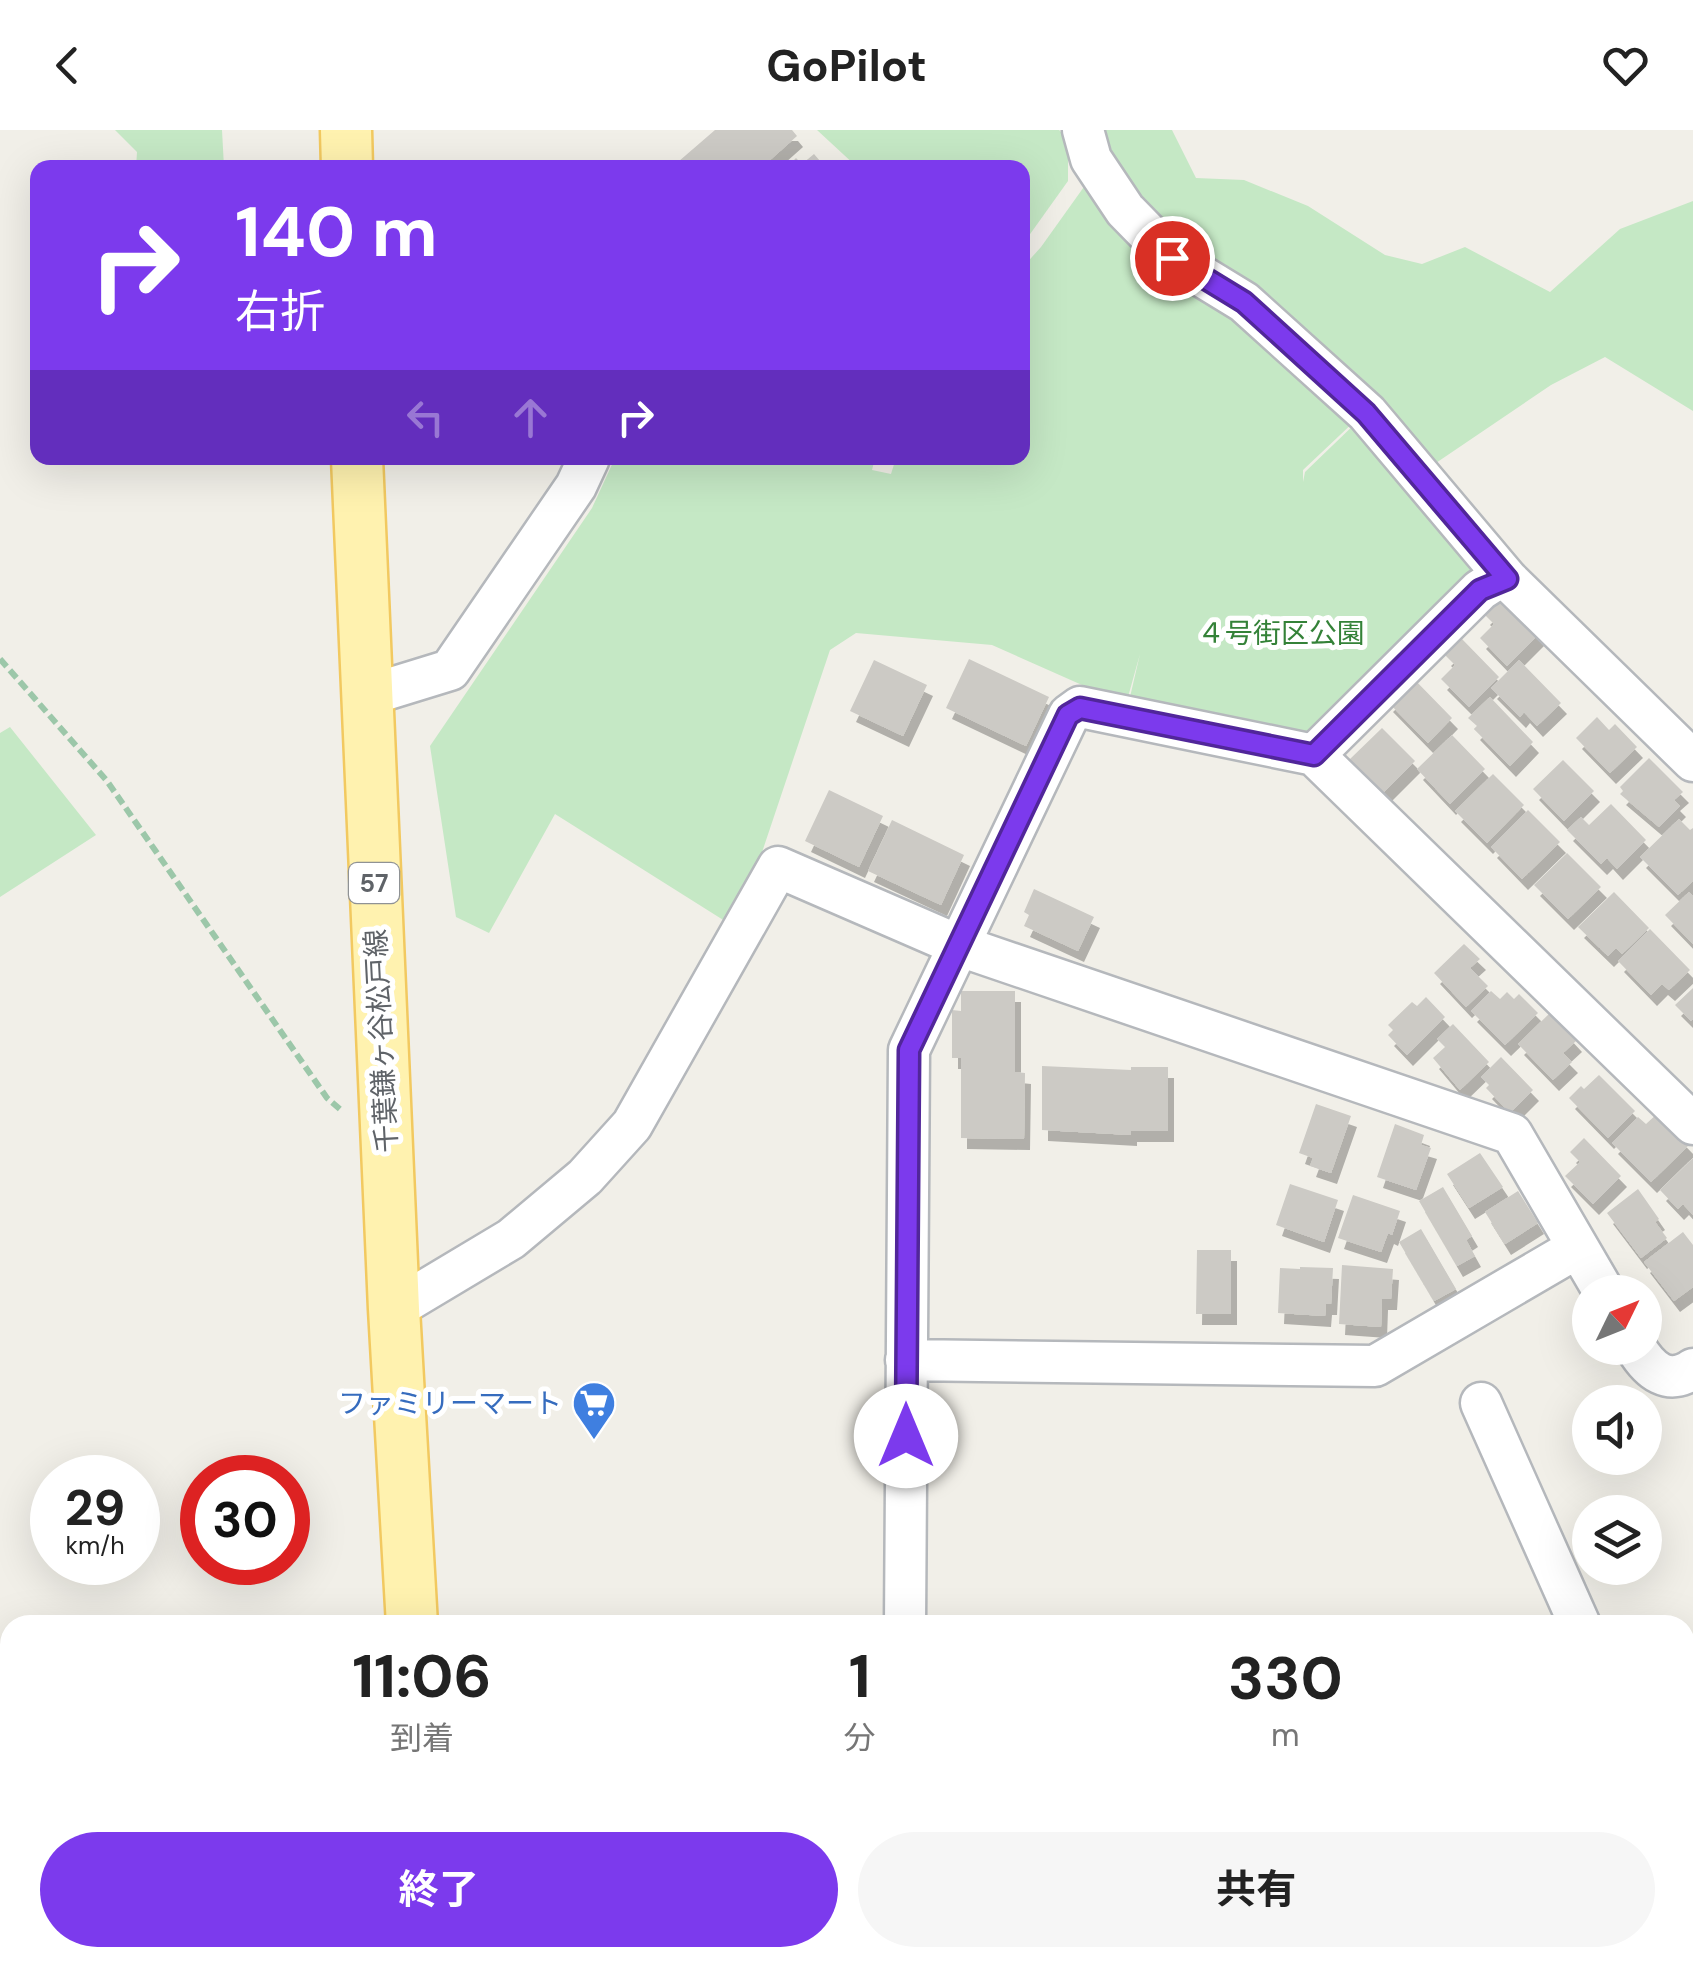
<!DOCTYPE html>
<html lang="ja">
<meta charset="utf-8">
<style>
:root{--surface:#fff;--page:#f6f6f6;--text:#222;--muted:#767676;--accent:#7c3aed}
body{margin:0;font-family:"DM Sans","Noto Sans JP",sans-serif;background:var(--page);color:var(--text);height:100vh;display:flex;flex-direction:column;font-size:38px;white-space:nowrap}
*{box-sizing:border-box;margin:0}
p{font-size:32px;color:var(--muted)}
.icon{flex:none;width:55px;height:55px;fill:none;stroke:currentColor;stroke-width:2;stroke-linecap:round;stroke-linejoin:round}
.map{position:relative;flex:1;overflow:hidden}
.drawer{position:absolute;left:0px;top:1485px;width:1695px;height:352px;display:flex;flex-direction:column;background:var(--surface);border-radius:30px 30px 0 0;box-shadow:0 10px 40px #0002}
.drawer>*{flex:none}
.banner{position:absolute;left:30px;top:30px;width:1000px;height:305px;border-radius:20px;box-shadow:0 10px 40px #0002;background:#7c3aed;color:#fff;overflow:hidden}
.needle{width:65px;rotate:47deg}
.controls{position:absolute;left:1572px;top:1145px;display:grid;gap:20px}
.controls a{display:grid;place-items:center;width:90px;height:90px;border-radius:50%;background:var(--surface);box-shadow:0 10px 40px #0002;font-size:50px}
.speed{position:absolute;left:30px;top:1325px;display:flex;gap:20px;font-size:50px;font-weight:700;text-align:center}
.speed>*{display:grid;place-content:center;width:130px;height:130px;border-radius:50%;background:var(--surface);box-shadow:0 10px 40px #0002;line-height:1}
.speed small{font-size:25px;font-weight:400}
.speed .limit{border:15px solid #d22;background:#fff;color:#111}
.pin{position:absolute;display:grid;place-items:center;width:85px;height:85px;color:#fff;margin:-42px;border:5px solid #fff;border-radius:50%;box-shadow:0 2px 10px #0007}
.me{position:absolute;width:110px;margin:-55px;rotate:0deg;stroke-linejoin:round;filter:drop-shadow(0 0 8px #0008)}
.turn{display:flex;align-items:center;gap:35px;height:210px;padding:0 40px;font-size:45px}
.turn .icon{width:130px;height:130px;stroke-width:2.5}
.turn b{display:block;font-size:70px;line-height:85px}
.lanes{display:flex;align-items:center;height:95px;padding:0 40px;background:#0003;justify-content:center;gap:50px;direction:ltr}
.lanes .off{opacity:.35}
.eta{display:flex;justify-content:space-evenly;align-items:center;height:170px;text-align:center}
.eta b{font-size:60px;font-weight:700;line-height:70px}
.cta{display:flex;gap:20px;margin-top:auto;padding:20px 40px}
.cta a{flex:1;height:115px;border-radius:60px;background:var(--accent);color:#fff;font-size:40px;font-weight:700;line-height:115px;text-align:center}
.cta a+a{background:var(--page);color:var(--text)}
header{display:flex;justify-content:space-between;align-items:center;height:130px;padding:0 40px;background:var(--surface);font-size:45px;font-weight:700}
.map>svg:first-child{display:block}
.green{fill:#c5e8c5}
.building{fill:#cccac5;filter:url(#shadow)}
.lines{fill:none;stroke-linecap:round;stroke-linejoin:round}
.minor-casing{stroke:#b5b8bc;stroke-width:45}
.major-casing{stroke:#f2c960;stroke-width:55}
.path{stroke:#9cc7a9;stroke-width:6;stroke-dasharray:10 5;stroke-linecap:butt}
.minor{stroke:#fff;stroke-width:40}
.major{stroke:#fff2af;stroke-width:50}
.route-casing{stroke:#51269a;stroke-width:25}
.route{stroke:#7c3aed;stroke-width:18}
.labels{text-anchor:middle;stroke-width:10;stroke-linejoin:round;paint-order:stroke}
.shield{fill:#fff;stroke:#8f9295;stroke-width:2.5}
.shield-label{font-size:25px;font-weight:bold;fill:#5f6368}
.park-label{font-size:28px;fill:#348238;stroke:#fff}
.street-label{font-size:28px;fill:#5f6368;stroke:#fff}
.shop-label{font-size:28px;fill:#366cbe;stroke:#fff;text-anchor:end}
</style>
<header><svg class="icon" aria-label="back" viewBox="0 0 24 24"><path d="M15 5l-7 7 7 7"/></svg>GoPilot<svg class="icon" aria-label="heart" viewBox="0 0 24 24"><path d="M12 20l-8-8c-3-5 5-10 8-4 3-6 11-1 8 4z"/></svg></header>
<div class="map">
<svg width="1693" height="1837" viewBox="0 0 1693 1837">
<defs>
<filter id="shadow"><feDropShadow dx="6" dy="11" stdDeviation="0" flood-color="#0004"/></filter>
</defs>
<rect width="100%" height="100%" fill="#f1efe8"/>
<path class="green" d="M 115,0 L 222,0 L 224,37 L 136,37 L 137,22 Z
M 817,0 L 1059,0 L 1068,9 L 1068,51 L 1023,114 L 1022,38 L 857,37 Z
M 1092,0 L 1172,0 L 1196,48 L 1244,50 L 1308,76 L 1385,125 L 1422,134 L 1465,117 L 1550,162 L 1620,99 L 1693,71 L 1693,281 L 1605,227 L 1551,255 L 1430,337 L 1135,76 Z
M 1086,54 L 1358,288 L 1303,340 L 1303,352 L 1305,342 L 1360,289 L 1486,432 L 1316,599 L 1304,602 L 1130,567 L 1140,524 L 1128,567 L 1082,555 L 992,515 L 856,503 L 830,520 L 756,740 L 728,793 L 555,684 L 489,803 L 456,787 L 430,616 L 592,378 L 615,328 L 875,328 L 872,340 L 891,344 L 896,328 L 1022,328 L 1023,137 L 1041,117 Z
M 10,597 L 96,705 L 0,767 L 0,603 Z"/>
<path class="building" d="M 715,0 L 792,0 L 797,6 L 761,38 L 671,38 Z
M 814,24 L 826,38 L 786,38 L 796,28 L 802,34 Z
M 1500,468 L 1538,505 L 1507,536 L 1480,508 L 1494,494 L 1484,484 Z
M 1462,509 L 1499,547 L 1469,577 L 1441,549 L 1455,535 L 1445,525 Z
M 969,529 L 1049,567 L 1026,616 L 946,578 Z
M 874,530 L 927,555 L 903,606 L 850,581 Z
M 1519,530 L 1561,573 L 1537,596 L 1524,582 L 1520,587 L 1491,558 Z
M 1412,547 L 1452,588 L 1428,613 L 1387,571 Z
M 1490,567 L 1533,612 L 1510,636 L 1474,599 L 1477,596 L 1468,588 Z
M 1597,587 L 1609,600 L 1615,594 L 1637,617 L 1610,643 L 1576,608 Z
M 1382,598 L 1415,631 L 1382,664 L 1349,630 Z
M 1452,605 L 1485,639 L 1450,674 L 1417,639 Z
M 1649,628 L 1683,662 L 1674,670 L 1680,676 L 1659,697 L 1620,664 L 1623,661 L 1620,657 Z
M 1563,630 L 1594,661 L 1564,691 L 1533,659 Z
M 1493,644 L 1524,675 L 1487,713 L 1455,681 Z
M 829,660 L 883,686 L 859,737 L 805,711 Z
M 1611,674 L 1646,710 L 1617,739 L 1607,728 L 1601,734 L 1567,700 L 1581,687 L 1589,695 Z
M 1528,680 L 1560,712 L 1522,749 L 1491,717 Z
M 1679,689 L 1690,700 L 1693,698 L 1693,751 L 1678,765 L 1640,727 Z
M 892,690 L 964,725 L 941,775 L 868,741 Z
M 1567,723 L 1601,757 L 1568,789 L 1534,755 Z
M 1034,759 L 1094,787 L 1078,821 L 1024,796 L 1029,785 L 1024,782 Z
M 1614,762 L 1649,798 L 1622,824 L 1616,818 L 1608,826 L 1578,797 Z
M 1689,762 L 1693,766 L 1693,814 L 1665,785 Z
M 1650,799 L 1690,840 L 1669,860 L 1662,854 L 1651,865 L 1618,831 Z
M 1464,814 L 1480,829 L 1470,838 L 1488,856 L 1466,877 L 1434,843 Z
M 1693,858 L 1693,889 L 1691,891 L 1675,875 Z
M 961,861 L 1015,861 L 1015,942 L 1025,943 L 1024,1009 L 961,1008 L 961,928 L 952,928 L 952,880 L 961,881 Z
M 1491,861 L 1500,869 L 1507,862 L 1514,869 L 1519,864 L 1538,883 L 1505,915 L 1471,881 Z
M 1426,867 L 1445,887 L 1407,925 L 1388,905 L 1393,900 L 1388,895 L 1412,872 L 1417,876 Z
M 1550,883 L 1576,911 L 1563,923 L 1572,932 L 1553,950 L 1518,914 Z
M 1453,894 L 1489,932 L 1460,960 L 1433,928 L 1445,917 L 1437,909 Z
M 1501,927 L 1533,960 L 1510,983 L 1486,958 L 1489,955 L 1481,947 Z
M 1042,936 L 1131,940 L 1131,937 L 1168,937 L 1168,1001 L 1131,1001 L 1131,1005 L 1042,1000 Z
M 1599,945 L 1635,981 L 1608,1008 L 1569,968 L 1581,956 L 1584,959 Z
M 1316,974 L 1351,986 L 1331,1043 L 1310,1036 L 1313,1028 L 1299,1023 Z
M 1658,983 L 1689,1015 L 1651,1052 L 1612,1013 L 1638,987 L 1646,994 Z
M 1395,994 L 1424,1005 L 1421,1015 L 1431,1018 L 1416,1060 L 1377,1047 Z
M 1584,1008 L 1621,1046 L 1593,1074 L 1565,1046 L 1580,1032 L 1570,1022 Z
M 1480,1023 L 1503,1057 L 1469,1078 L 1447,1044 Z
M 1693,1028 L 1693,1085 L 1683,1074 L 1678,1079 L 1660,1060 Z
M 1290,1054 L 1338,1070 L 1324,1112 L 1276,1095 Z
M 1443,1057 L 1472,1106 L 1466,1110 L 1475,1126 L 1457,1136 L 1419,1071 Z
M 1638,1059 L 1659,1089 L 1655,1092 L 1667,1108 L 1641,1128 L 1607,1083 Z
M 1518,1061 L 1538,1093 L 1505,1114 L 1485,1082 Z
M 1353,1065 L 1400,1081 L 1392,1105 L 1388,1103 L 1381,1122 L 1338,1108 Z
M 1421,1099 L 1456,1159 L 1434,1171 L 1399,1112 Z
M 1683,1102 L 1693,1115 L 1693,1157 L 1674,1171 L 1644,1132 Z
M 1197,1120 L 1231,1120 L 1231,1184 L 1196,1184 Z
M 1342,1135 L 1393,1139 L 1391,1169 L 1382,1169 L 1381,1197 L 1339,1194 Z
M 1300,1137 L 1333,1138 L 1331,1174 L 1326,1174 L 1325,1186 L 1278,1183 L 1280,1138 L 1300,1139 Z
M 830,1828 L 887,1828 L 888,1837 L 831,1837 Z
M 970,1828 L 1001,1828 L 1002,1837 L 971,1837 Z"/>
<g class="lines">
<g class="minor-casing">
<path id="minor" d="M 1083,0 L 1091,29 L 1125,80 L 1172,128 L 1244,172 L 1367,283 L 1507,449 L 1693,631
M 365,558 L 385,560 L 450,540 L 576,356 L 589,328
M 1314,625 L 1480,460 L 1494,451 L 1507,449
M 394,1179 L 511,1109 L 585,1047 L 632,995 L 778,737 L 960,816 L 1512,1004 L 1604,1162
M 1636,1218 C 1650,1241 1668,1256 1693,1239
M 906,1230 L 1375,1236 L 1577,1118
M 1481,1273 L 1580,1495
M 905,1495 L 909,920 L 1069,585 L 1080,577 L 1314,625 L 1693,994
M 0,1539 L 10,1539
M 1685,1551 L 1693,1551
M 1685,1671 L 1693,1688
M 937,1828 L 938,1837
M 1316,1828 L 1322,1837
M 1202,1837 L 1263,1828"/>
</g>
<g class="major-casing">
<path id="major" d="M 346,0 L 347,38
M 357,328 L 394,1179 L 412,1495
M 430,1828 L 431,1837"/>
</g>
<path class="path" d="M 0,529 L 107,651 L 327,968 L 341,980"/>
<use href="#minor" class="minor"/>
<use href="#major" class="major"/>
</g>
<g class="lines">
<g class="route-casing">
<path id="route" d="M 906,1306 L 909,920 L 1068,585 L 1080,578 L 1314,625 L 1480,460 L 1507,449 L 1366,283 L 1244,172 L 1172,128"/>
</g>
<use href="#route" class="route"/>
</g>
<defs>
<g id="supermarket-pin" transform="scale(2.25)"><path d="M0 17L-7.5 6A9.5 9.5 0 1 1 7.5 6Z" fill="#3f7fe0" stroke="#fff"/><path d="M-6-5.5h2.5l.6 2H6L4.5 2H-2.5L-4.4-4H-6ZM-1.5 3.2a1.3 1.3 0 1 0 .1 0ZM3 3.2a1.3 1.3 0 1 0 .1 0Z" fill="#fff"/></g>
</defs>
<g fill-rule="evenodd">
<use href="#supermarket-pin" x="594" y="1273"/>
</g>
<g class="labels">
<rect class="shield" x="349" y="733" width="50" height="40" rx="8"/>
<g class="shield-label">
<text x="374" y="762">57</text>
</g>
<g class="park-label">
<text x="1281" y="513">４号街区公園</text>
</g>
<g class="street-label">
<text transform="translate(381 911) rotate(-93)" y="10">千葉鎌ヶ谷松戸線</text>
</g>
<g class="shop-label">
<text x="562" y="1283">ファミリーマート</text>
</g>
</g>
</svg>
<div class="controls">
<a><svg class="needle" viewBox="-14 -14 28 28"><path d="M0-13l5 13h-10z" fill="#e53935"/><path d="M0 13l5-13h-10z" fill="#767676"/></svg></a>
<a><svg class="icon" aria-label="sound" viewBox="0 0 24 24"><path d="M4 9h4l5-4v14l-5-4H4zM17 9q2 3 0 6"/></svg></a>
<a><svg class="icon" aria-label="layers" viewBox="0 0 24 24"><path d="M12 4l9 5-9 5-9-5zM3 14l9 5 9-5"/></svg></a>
</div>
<div class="speed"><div>29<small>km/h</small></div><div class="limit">30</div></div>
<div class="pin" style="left:1172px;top:128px;background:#d93025"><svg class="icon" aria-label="arrive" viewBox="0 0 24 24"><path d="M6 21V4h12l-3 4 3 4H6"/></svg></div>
<svg class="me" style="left:906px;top:1306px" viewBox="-20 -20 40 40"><circle r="19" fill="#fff"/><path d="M0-13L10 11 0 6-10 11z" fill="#7c3aed"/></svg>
<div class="banner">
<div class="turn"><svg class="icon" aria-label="right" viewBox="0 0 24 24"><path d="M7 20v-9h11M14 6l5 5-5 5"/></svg><div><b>140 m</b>右折</div></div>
<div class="lanes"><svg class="icon off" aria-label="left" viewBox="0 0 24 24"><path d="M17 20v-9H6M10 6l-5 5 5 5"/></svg><svg class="icon off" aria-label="ahead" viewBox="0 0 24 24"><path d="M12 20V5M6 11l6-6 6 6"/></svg><svg class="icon" aria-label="right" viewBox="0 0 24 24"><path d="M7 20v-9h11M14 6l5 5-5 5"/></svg></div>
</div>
<section class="drawer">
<div class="eta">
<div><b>11:06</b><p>到着</p></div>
<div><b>1</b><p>分</p></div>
<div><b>330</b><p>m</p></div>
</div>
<div class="cta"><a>終了</a><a>共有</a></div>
</section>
</div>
